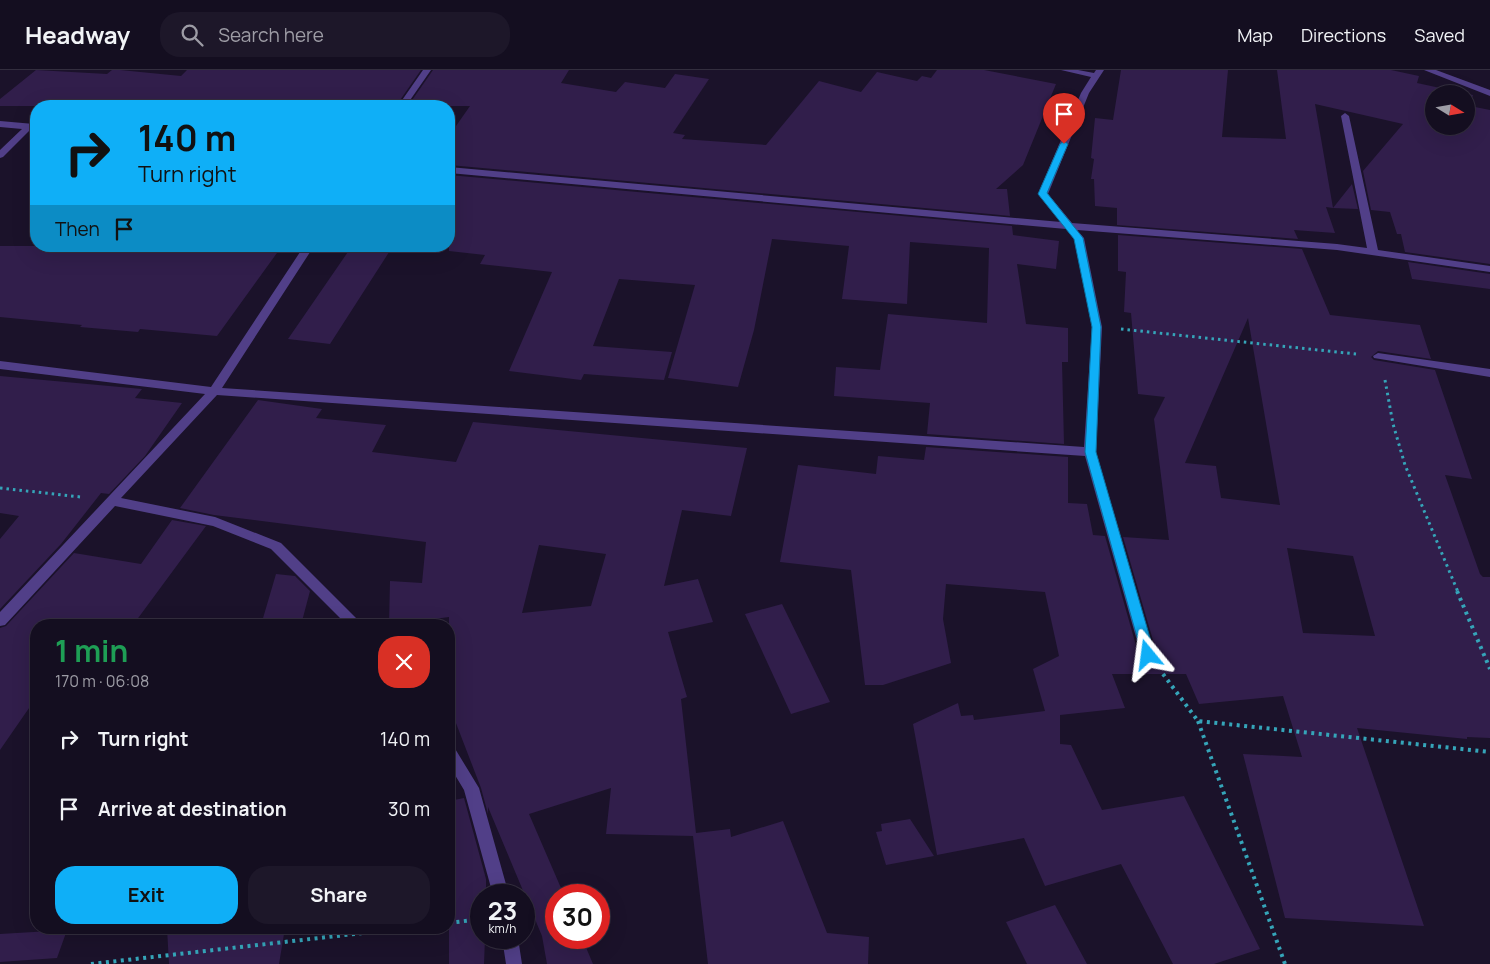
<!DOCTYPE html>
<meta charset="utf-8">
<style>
:root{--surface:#140e20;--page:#1d1729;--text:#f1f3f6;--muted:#9d9ca5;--line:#332e3e;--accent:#0faff7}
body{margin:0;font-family:Manrope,sans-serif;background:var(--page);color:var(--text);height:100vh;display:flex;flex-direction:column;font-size:19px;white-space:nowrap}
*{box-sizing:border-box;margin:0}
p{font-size:16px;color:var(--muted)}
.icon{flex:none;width:28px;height:28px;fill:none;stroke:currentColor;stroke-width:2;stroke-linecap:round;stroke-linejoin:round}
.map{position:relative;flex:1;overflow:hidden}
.details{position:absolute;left:30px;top:549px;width:425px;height:315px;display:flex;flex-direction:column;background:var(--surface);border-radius:20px;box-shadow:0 5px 20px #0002,0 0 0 1px var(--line)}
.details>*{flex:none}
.banner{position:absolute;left:30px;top:30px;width:425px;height:152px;border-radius:20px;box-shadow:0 5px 20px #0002,0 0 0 1px var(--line);background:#0faff7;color:#111;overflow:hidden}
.needle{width:32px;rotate:101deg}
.controls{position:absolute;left:1425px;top:15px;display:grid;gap:10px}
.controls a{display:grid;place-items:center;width:50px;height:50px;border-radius:50%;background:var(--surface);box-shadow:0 5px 20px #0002,0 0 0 1px var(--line);font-size:25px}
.speed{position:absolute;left:470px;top:814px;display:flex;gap:10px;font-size:25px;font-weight:700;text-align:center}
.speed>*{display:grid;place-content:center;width:65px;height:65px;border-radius:50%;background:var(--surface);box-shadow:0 5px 20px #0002,0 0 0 1px var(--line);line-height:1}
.speed small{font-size:12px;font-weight:400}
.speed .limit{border:8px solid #d22;background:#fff;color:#111}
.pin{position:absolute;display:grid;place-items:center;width:42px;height:42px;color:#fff;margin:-51px -21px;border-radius:50% 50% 50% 0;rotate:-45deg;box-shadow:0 0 5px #0007}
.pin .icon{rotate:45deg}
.me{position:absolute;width:55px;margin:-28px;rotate:344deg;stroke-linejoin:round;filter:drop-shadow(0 0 4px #0008)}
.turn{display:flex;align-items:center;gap:18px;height:105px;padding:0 25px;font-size:22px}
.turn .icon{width:65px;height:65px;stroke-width:2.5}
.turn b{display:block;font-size:35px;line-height:42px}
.then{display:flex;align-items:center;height:48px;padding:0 25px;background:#0003;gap:10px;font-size:19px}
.round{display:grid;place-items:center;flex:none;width:52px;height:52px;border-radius:20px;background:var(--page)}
.headline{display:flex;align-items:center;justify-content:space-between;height:85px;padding:0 25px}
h1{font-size:30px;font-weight:700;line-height:38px;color:#1e9e55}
.primary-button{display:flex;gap:10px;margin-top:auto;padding:10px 25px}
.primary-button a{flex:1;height:58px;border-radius:20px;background:var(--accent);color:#111;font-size:20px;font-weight:700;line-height:58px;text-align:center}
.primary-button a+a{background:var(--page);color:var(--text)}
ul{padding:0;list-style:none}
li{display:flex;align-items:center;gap:15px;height:70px;padding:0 25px}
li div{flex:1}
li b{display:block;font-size:19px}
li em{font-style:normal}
header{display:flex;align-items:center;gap:30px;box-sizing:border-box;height:70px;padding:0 25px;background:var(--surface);border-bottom:1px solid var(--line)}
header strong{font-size:24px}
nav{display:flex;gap:28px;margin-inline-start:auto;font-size:18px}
.search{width:350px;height:45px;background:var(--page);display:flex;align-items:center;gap:12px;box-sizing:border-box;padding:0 18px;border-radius:20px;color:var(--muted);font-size:19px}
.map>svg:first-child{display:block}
.building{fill:#311e4b;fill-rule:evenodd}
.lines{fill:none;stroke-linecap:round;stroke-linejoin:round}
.path-far1{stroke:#35a5b9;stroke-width:3;stroke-dasharray:2.5 4;stroke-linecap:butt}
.path{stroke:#35a5b9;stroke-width:4;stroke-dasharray:3 4.5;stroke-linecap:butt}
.minor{fill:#513f88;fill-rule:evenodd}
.route{fill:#0faff7;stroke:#0a72a1}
</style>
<header>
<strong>Headway</strong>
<div class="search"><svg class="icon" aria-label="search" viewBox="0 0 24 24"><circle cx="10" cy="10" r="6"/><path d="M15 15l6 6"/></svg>Search here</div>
<nav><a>Map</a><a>Directions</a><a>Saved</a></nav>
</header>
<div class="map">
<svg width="1490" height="894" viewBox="0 0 1490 894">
<rect width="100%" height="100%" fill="#1b122a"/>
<path class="building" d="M 36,0 L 107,4 L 112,0 L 120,0 L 181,6 L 187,0 L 421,0 L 396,36 L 0,36 L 0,29 Z
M 433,0 L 569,0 L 561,13 L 616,22 L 625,12 L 665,18 L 675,4 L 709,9 L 673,63 L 685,65 L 682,69 L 766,75 L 819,11 L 861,22 L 877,2 L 917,11 L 922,6 L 931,8 L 937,0 L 984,0 L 1056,14 L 1023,95 L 996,119 L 1007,119 L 1010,146 L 990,144 L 991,124 L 990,144 L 449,95 L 449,66 L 470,36 L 408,36 Z
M 1121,0 L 1228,0 L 1222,67 L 1286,69 L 1277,0 L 1391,0 L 1419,6 L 1417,13 L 1473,25 L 1470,36 L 1490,40 L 1490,194 L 1405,182 L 1401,164 L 1397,164 L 1390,142 L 1371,140 L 1363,101 L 1403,54 L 1315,34 L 1333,138 L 1326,137 L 1335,163 L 1294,160 L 1298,169 L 1117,155 L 1117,138 L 1095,136 L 1094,109 L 1091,109 L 1094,89 L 1091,88 L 1095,48 L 1113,50 ZM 1434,24 L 1466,24 L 1466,56 L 1434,56 Z
M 449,105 L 1012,156 L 1013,165 L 1059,171 L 1056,199 L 1017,194 L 1026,254 L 1068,258 L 1068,292 L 1062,292 L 1064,374 L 927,364 L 930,333 L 834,326 L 836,297 L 880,300 L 888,244 L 987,253 L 989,178 L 910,172 L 907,234 L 842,229 L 849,176 L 772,169 L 754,260 L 738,317 L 668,308 L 695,215 L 619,209 L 593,276 L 672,282 L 664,310 L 584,304 L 581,310 L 509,301 L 552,202 L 480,194 L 485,185 L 449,181 Z
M 1352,114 L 1358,139 L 1333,138 Z
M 1118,165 L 1302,179 L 1330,245 L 1420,255 L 1431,289 L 1378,281 L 1371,287 L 1374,290 L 1435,300 L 1472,409 L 1445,405 L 1480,504 L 1483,507 L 1490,507 L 1490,668 L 1467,667 L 1467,669 L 1357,658 L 1424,856 L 1285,848 L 1243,684 L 1302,687 L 1283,626 L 1199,634 L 1186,604 L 1112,604 L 1125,638 L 1060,645 L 1060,674 L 1071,675 L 1102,740 L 1184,726 L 1260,879 L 1214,894 L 1173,894 L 1121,794 L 1045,816 L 1024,768 L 937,785 L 913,654 L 958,633 L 961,646 L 973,645 L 974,650 L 1045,641 L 1033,599 L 1059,586 L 1045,522 L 946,514 L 943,549 L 951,593 L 883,615 L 865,615 L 851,500 L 780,492 L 798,395 L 876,404 L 878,386 L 924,390 L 926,377 L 1068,387 L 1068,433 L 1087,434 L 1093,465 L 1105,466 L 1139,586 L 1142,591 L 1147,593 L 1155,590 L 1157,584 L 1123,467 L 1169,470 L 1154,349 L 1165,327 L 1138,324 L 1131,243 L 1124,242 L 1126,202 L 1118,201 ZM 1248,248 L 1280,435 L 1221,428 L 1216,396 L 1185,393 ZM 1287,478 L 1353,486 L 1375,566 L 1303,563 Z
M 0,176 L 282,176 L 217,266 L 140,259 L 138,262 L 80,257 L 82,255 L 0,247 Z
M 352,176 L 393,176 L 330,274 L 288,269 Z
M 1408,192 L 1490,204 L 1490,219 L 1412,209 Z
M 0,306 L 142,319 L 135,328 L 182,333 L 145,386 L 109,424 L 101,423 L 61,474 L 0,539 L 0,469 L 19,446 L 0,443 Z
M 258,330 L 322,339 L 316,348 L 386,355 L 372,382 L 456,392 L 473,352 L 747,378 L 731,446 L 682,440 L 664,516 L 698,509 L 713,552 L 668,562 L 687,627 L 681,629 L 696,763 L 730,759 L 731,767 L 783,751 L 827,863 L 869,867 L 868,894 L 708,894 L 693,766 L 606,764 L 611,718 L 529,744 L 564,825 L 556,825 L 556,868 L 582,868 L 593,894 L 547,894 L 542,866 L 488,737 L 488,744 L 481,718 L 449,635 L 449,547 L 389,555 L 390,511 L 422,513 L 426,472 L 214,445 L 180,438 ZM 539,475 L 606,484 L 591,536 L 522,543 Z
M 172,450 L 206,456 L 133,555 L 98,555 L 91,551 L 88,555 L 36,555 L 36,628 L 0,680 L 0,558 L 6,556 L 74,483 L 141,494 Z
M 276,504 L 295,506 L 310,521 L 301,555 L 261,555 Z
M 782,534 L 830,632 L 791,644 L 745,544 Z
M 464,728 L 486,809 L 486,825 L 481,825 L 481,868 L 485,868 L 484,894 L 449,894 L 449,731 Z
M 910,749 L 934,786 L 886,795 L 876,762 L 882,761 L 881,754 Z
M 1055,835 L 1087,894 L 1027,894 L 1006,852 Z
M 167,858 L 285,858 L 279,894 L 169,894 Z
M 67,860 L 57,888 L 0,892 L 0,864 Z"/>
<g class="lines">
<path class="path-far1" d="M 1121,259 L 1356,284
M 1385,310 L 1393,354 L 1405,395 L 1458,522
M 0,418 L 81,427"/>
<path class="path" d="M 1457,521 L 1490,599
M 1163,604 L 1198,651 L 1490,682
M 1198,651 L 1285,894
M 449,853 L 481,849
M 91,894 L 407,858"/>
<path class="minor" d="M 423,0 L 431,0 L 406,36 L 398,36 Z
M 1061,0 L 1078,0 L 1094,3 L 1096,0 L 1104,0 L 1089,23 L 1048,124 L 1072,153 L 1337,174 L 1367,178 L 1341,46 L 1345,43 L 1349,46 L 1378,180 L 1490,196 L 1490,202 L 1337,180 L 1077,160 L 1084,168 L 1102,257 L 1096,382 L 1155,585 L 1153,589 L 1148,591 L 1143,589 L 1141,585 L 1085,386 L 217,325 L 121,428 L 215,447 L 281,473 L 363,555 L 347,555 L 271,479 L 213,456 L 115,436 L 5,555 L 0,556 L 0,542 L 205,324 L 0,299 L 0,291 L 211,317 L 304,176 L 314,176 L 222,318 L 1084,377 L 1092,257 L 1074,168 L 1066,159 L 449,103 L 449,97 L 1061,152 L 1038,124 L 1081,23 L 1091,7 Z
M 1424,0 L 1436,0 L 1490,20 L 1490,26 Z
M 0,51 L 34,54 L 36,55 L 36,59 L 31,59 L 3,87 L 0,88 L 0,80 L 22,59 L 0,57 Z
M 1378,283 L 1490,299 L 1490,307 L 1374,288 L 1373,286 Z
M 449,676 L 454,677 L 479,718 L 509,825 L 493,825 L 464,720 L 449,695 Z
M 502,868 L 518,868 L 522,894 L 506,894 Z"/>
</g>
<path class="route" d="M 1064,71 L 1068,74 L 1047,123 L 1083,168 L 1101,257 L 1096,382 L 1155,585 L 1148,590 L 1142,585 L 1085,382 L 1092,257 L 1074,169 L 1038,124 L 1060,74 Z"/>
</svg>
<div class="controls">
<a><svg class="needle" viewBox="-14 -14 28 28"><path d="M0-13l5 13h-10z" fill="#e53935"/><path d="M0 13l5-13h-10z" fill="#9d9ca5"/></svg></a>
</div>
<div class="speed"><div>23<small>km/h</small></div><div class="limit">30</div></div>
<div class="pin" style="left:1064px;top:74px;background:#d93025"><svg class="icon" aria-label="arrive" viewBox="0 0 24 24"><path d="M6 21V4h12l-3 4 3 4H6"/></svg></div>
<svg class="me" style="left:1148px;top:585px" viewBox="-20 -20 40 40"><path d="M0-17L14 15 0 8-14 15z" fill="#0faff7" stroke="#fff" stroke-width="4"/></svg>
<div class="banner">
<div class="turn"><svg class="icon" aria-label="right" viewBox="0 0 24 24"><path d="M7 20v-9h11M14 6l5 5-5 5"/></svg><div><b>140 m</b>Turn right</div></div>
<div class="then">Then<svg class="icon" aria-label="arrive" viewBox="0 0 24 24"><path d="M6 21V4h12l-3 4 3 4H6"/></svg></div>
</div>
<section class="details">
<div class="headline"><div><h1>1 min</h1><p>170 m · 06:08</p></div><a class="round" style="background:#d93025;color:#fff"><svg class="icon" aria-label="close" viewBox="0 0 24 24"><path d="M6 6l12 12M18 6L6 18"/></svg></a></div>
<ul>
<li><svg class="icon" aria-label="right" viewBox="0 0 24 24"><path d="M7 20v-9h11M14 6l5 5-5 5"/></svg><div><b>Turn right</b></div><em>140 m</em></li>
<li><svg class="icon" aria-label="arrive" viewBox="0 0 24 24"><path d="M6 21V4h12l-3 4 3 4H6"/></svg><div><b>Arrive at destination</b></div><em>30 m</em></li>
</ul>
<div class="primary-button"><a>Exit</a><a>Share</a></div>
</section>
</div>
